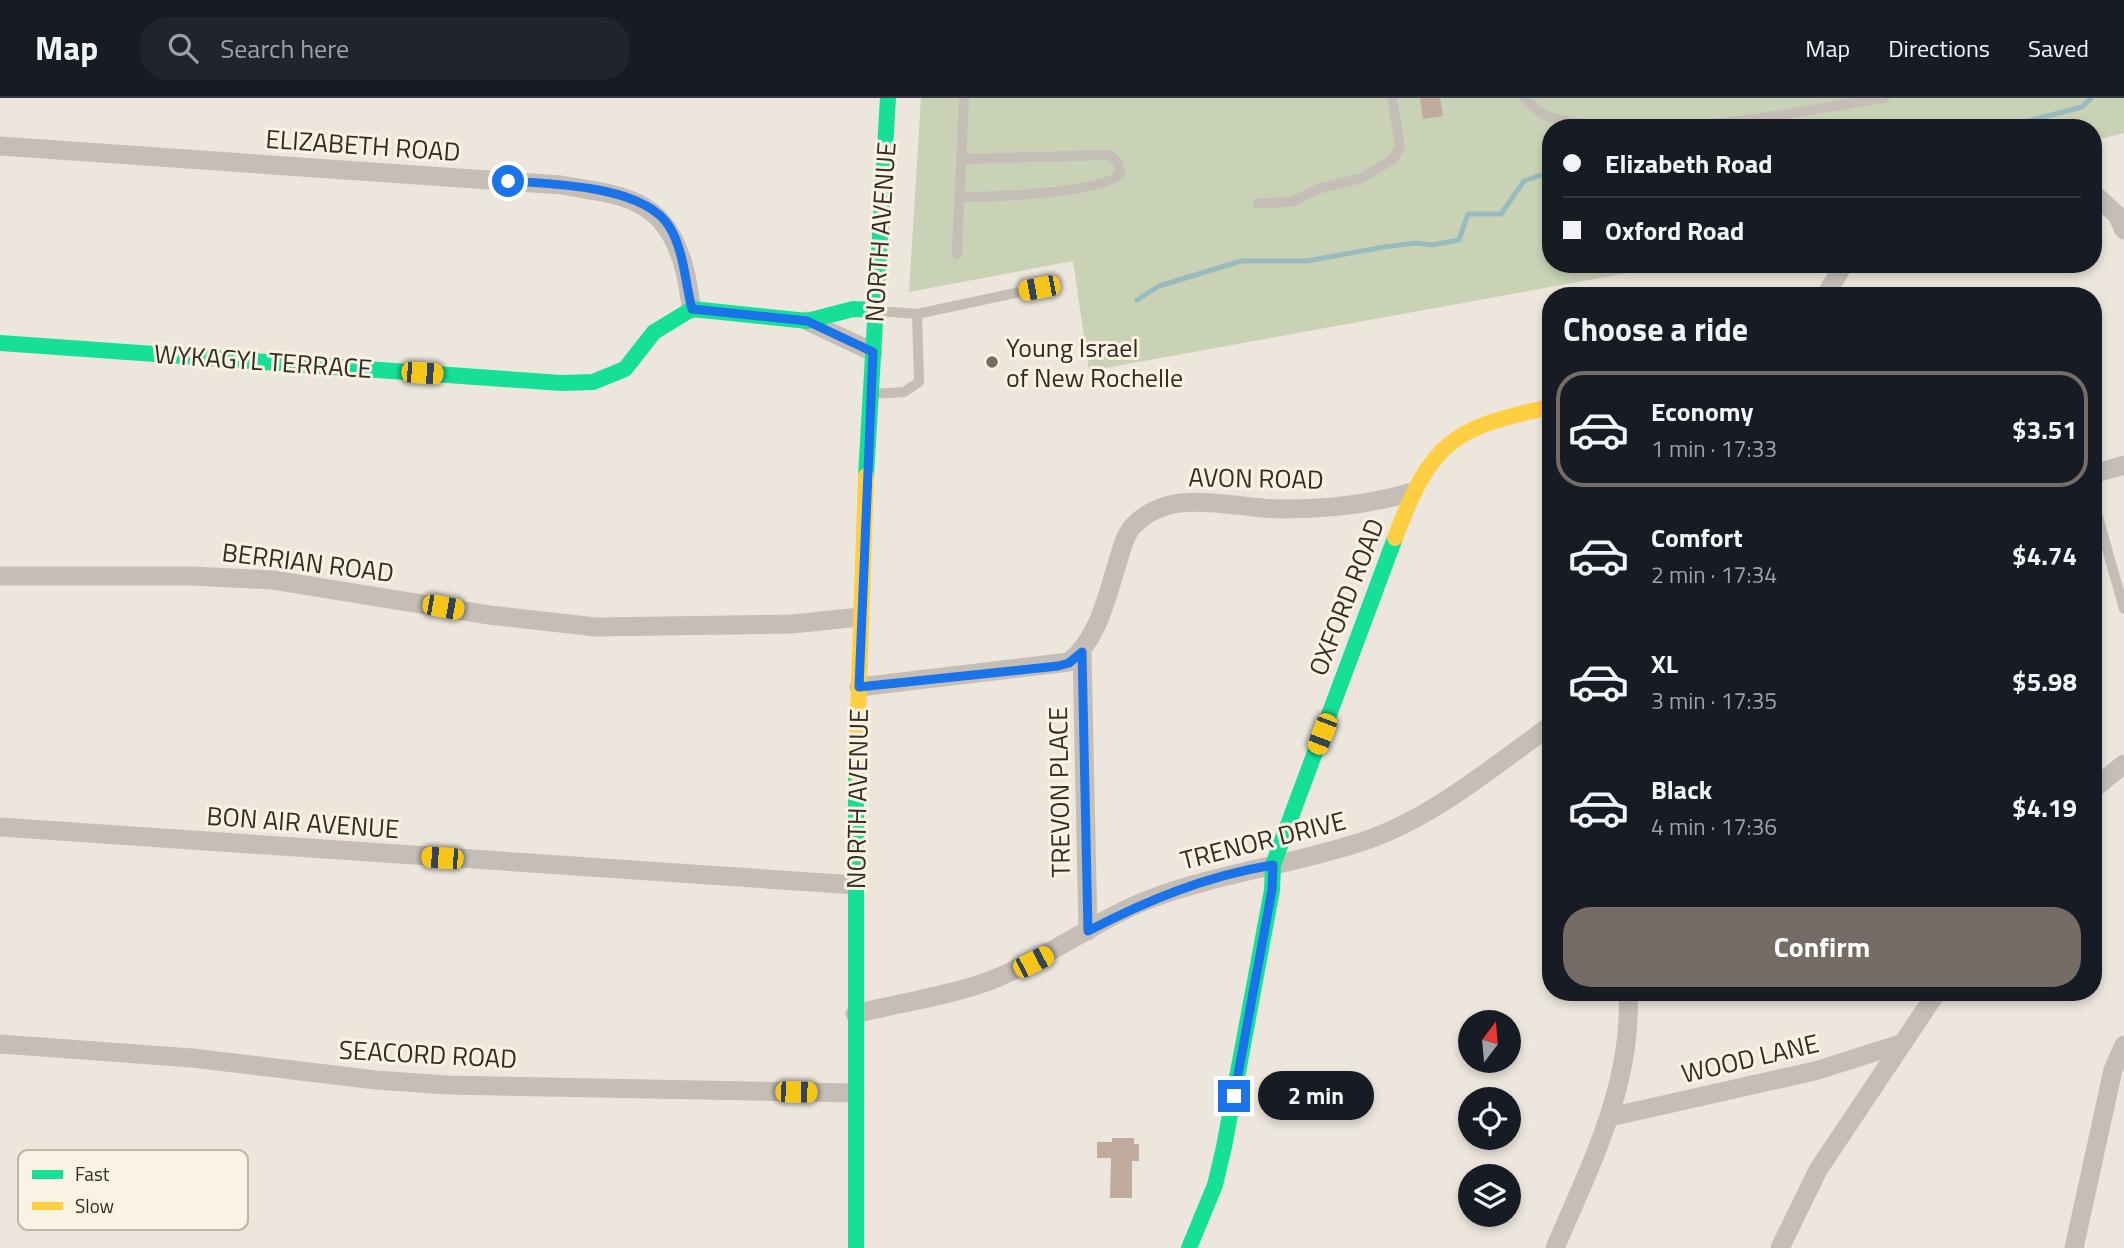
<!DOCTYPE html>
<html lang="en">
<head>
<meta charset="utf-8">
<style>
  body { margin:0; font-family:"Titillium Web",sans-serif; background:#20242c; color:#f1f3f6; height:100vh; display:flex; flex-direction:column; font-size:26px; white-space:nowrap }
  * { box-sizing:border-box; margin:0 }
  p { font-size:23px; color:#9ea1a6 }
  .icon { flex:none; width:38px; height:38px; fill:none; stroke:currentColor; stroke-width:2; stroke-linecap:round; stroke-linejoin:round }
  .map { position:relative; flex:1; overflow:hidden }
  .panel { position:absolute; left:1542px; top:189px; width:560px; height:714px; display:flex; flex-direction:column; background:#171b24; border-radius:28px; box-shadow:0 4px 10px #0003 }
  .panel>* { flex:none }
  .guide { position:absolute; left:1542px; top:21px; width:560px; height:154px; border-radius:28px; box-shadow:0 4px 10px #0003; display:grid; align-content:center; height:154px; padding:0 21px; background:#171b24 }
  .needle { width:46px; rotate:16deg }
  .buttons { position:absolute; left:1458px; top:912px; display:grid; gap:14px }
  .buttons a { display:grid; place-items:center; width:63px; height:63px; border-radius:50%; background:#171b24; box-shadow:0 4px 10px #0003; font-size:35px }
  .end { position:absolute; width:32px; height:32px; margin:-16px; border:9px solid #1a73e8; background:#fff; box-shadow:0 0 0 4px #fff }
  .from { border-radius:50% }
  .bubble { position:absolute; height:49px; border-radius:24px; background:#171b24; box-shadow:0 4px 10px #0003; font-size:23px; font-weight:700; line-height:49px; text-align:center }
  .car { position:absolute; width:21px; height:42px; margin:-21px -10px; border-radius:9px; box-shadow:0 0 5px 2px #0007; background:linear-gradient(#f5c518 24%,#345 0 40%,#f5c518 0 76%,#345 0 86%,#f5c518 0) }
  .guide b { display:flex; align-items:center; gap:24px; height:66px; font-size:26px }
  .guide b+b { border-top:2px solid #363941 }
  .guide i { width:18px; height:18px; background:#f1f3f6 }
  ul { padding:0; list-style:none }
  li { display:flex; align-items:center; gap:21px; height:116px; margin:0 14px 10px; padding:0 7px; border:4px solid transparent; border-radius:28px }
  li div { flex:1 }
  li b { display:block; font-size:26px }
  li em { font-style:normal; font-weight:700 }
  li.on { border-color:#756c65 }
  li>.icon { width:63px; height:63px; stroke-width:1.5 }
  h2 { padding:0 21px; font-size:32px; line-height:84px }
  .button { display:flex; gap:14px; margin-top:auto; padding:14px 21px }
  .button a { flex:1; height:80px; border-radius:28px; background:#756c65; color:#fff; font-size:28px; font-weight:700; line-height:80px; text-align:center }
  header { display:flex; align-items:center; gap:42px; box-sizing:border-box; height:98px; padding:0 35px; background:#171b24; border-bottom:2px solid #363941 }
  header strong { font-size:33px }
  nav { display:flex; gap:38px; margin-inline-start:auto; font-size:24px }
  .search { width:490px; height:63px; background:#20242c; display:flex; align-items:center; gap:18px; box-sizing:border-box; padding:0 24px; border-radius:28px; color:#9ea1a6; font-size:26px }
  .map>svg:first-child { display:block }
  .green { fill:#cad2b6 }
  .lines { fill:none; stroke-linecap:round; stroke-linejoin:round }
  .stream { stroke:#98bbbe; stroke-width:5 }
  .building { fill:#c1ab9d }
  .lane { stroke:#c5beb6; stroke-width:10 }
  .street { stroke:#c5beb6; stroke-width:19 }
  .fast { stroke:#16e098; stroke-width:16 }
  .slow { stroke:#ffcf43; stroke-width:16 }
  .route { stroke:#1a73e8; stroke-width:9 }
  .poi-dot { fill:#756c65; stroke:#faf2e3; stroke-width:2.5 }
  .labels { text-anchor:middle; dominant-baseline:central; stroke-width:6; stroke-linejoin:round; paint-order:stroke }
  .street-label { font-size:26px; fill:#352b25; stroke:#faf2e3 }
  .poi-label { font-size:26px; fill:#352b25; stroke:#faf2e3; text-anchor:start }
  .key { fill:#faf2e3; stroke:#bfb6aa; stroke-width:2 }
  .key-label { font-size:19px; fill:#352b25 }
</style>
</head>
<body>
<header>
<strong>Map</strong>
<div class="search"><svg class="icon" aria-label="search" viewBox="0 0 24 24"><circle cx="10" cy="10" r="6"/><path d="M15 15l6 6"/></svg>Search here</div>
<nav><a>Map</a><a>Directions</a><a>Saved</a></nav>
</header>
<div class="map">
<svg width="2124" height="1150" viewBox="0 0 2124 1150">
  <rect width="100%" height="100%" fill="#ece6dc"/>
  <path class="green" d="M921,0H2124V35L2093,43V30H1550V166H1677L1089,273L1073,163L909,194Z"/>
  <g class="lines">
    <g class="stream">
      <path d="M2000,30L2082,9L2091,0"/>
      <path d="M1137,202L1159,188L1241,163H1307L1384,149L1415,145L1432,147L1459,142L1468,116H1501L1524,83L1550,74"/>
    </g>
  </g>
  <g class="building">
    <path d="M1420,0H1440L1443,18L1423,21Z"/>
    <path d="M1112,1040H1134V1046H1139V1063H1132V1100H1110L1111,1060H1097V1044H1112Z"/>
  </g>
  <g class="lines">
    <g class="lane">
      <path d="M1524,0C1531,6 1540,16 1549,19C1648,47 1784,15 1884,0"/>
      <path d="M959,99C986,99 1105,95 1120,76L1118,65L1109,57L961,61"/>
      <path d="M1258,105L1291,104L1318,91L1362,80L1393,61L1400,49L1392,0"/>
      <path d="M957,156L964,0"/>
      <path d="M878,213L917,216L1039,190"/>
      <path d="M873,296L904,294L919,284L917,216"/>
      <path d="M2093,401L2124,511"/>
    </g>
    <g class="street">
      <path d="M0,48L561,87C627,98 666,100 685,173C688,185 689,198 692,211"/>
      <path d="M2093,95L2117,117L2124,132"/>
      <path d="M1825,198L1844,166"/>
      <path d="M807,223L873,254"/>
      <path d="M2093,376L2124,367"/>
      <path d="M0,478H192L273,482L489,517L596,529L792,526L860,519"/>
      <path d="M1082,554L1088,833"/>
      <path d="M859,589L1069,564C1100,539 1107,496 1119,460C1122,449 1126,434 1135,426C1175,387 1236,412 1284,411C1327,411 1371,406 1412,394"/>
      <path d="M2093,691L2124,666"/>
      <path d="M0,729L855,787"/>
      <path d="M855,916C898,905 960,896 999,879C1052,857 1098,821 1150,801C1219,775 1291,767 1361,744C1430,722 1491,670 1550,628"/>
      <path d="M0,946L192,960L376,982L447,987L855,995"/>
      <path d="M1610,1019L1815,973L1900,946"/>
      <path d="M1555,1150C1590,1068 1633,986 1628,894"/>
      <path d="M1780,1150L1818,1072L1937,894"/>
      <path d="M2074,1150L2113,972L2124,947"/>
    </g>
    <g class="fast">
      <path d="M0,245L561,285L593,284L625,271L654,234L692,211L807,223L853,211L874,212"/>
      <path d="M866,378L888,0"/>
      <path d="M856,675V1150"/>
      <path d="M1189,1150L1215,1087L1224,1049L1272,792L1273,767L1395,440"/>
    </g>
    <g class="slow">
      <path d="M1395,440C1431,344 1452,330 1550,309"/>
      <path d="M856,675L866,378"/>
    </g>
  </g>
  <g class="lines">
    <path class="route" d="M508,83C551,86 643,87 669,128C684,152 685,184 692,211L807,223L873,254L859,589L1058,568L1069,565L1082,554L1088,833C1148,802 1206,778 1273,767L1272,792L1234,998"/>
  </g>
  <circle class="poi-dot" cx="992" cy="264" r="7"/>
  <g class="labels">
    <g class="street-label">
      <text transform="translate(363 47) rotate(4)">ELIZABETH ROAD</text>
      <text transform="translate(880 134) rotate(-86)">NORTH AVENUE</text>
      <text transform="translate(263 263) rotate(4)">WYKAGYL TERRACE</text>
      <text transform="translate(1256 380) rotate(1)">AVON ROAD</text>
      <text transform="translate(308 464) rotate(7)">BERRIAN ROAD</text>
      <text transform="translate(1346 499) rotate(-69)">OXFORD ROAD</text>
      <text transform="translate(1059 694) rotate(-91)">TREVON PLACE</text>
      <text transform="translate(857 701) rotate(-89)">NORTH AVENUE</text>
      <text transform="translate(303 724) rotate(4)">BON AIR AVENUE</text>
      <text transform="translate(1263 742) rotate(-14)">TRENOR DRIVE</text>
      <text transform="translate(428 956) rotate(3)">SEACORD ROAD</text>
      <text transform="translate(1750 960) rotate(-13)">WOOD LANE</text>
    </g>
    <g class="poi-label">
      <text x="1006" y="249">Young Israel<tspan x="1006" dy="30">of New Rochelle</tspan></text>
    </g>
  </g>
  <rect x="18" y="1052" width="230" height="80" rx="10" class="key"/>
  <rect x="32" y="1072" width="31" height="9" fill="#16e098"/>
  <rect x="32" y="1104" width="31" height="8" fill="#ffcf43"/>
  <g class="key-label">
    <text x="75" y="1083">Fast</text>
    <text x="75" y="1115">Slow</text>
  </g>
</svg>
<div class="buttons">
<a><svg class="needle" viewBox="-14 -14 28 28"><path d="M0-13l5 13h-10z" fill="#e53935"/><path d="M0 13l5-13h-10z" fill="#9ea1a6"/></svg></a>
<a><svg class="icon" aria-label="locate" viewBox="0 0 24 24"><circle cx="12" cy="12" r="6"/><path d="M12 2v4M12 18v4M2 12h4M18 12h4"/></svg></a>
<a><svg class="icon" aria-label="layers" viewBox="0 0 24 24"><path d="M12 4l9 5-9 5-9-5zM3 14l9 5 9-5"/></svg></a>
</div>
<i class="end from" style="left:508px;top:83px"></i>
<i class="end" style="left:1234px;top:998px"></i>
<div class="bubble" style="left:1258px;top:973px;width:116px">2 min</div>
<i class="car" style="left:1039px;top:190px;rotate:259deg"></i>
<i class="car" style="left:422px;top:275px;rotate:94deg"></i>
<i class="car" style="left:443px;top:509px;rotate:100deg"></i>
<i class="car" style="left:1322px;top:636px;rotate:201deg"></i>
<i class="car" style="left:442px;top:760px;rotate:274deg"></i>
<i class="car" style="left:1033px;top:864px;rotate:63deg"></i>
<i class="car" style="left:796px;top:994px;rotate:91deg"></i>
<div class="guide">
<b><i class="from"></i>Elizabeth Road</b>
<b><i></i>Oxford Road</b>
</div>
<section class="panel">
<h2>Choose a ride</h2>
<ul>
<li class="on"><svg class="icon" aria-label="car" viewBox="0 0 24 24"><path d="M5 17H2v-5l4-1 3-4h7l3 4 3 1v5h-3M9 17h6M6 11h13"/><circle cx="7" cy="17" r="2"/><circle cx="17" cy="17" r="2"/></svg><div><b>Economy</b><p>1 min · 17:33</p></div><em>$3.51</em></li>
<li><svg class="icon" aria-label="car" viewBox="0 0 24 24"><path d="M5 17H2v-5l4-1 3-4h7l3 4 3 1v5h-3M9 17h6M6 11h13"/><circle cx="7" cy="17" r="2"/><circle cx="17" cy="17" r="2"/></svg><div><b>Comfort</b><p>2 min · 17:34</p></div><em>$4.74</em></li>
<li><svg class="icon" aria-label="car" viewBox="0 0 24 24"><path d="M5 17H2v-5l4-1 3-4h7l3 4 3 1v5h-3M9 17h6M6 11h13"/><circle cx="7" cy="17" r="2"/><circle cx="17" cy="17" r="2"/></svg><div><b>XL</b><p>3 min · 17:35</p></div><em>$5.98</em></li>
<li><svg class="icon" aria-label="car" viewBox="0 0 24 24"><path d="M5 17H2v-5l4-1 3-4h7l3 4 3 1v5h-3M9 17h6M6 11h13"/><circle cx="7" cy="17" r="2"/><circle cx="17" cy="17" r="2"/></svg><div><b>Black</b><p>4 min · 17:36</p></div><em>$4.19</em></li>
</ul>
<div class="button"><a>Confirm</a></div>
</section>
</div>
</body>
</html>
